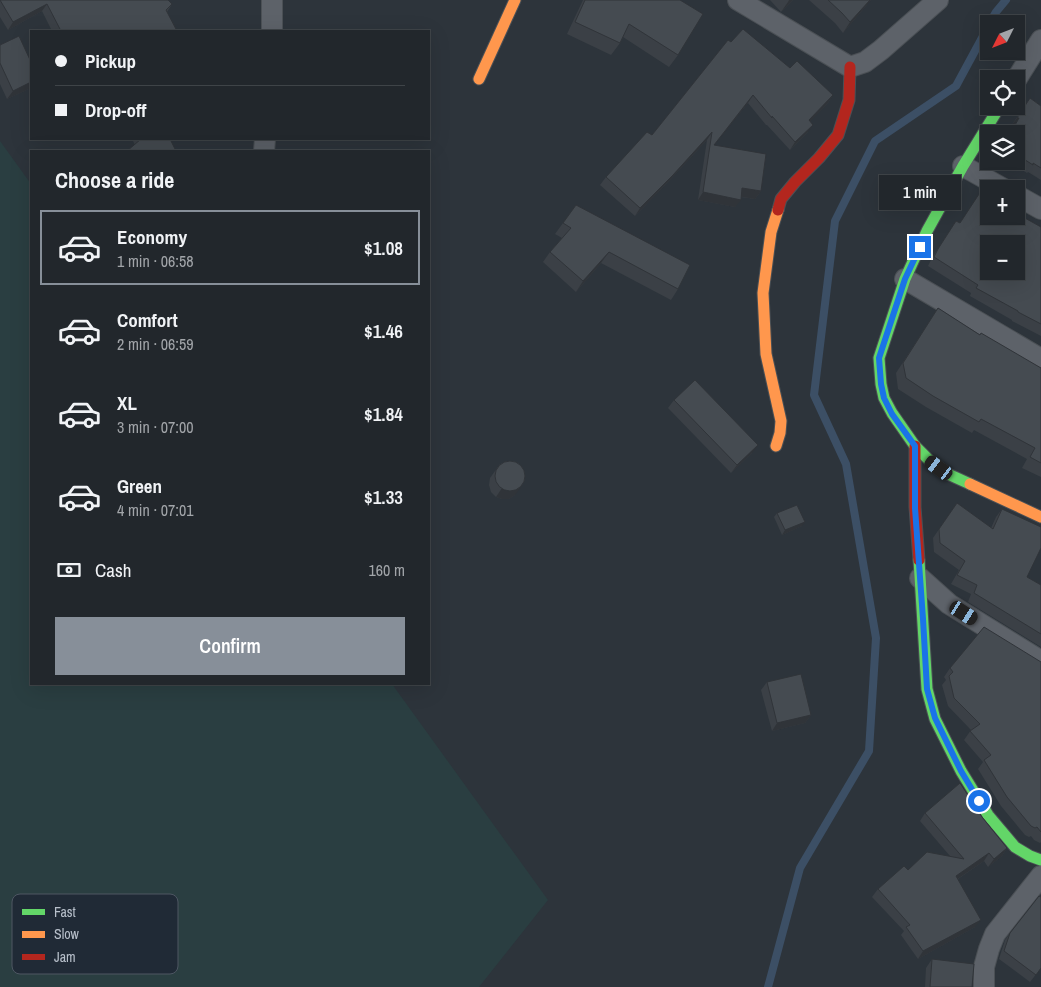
<!DOCTYPE html>
<html lang="en">
<head>
<meta charset="utf-8">
<style>
  body { margin:0; font-family:"Archivo Narrow",sans-serif; background:#2a2f34; color:#f1f3f6; height:100vh; display:flex; flex-direction:column; font-size:19px; white-space:nowrap }
  * { box-sizing:border-box; margin:0 }
  p { font-size:16px; color:#a2a5a9 }
  .icon { flex:none; width:28px; height:28px; fill:none; stroke:currentColor; stroke-width:2; stroke-linecap:round; stroke-linejoin:round }
  .map { position:relative; flex:1; overflow:hidden }
  .side { position:absolute; left:30px; top:150px; width:400px; height:535px; display:flex; flex-direction:column; background:#22272c; border-radius:0px; box-shadow:0 5px 20px #0002,0 0 0 1px #3f4448 }
  .side>* { flex:none }
  .top-card { position:absolute; left:30px; top:30px; width:400px; height:110px; border-radius:0px; box-shadow:0 5px 20px #0002,0 0 0 1px #3f4448; display:grid; align-content:center; height:110px; padding:0 25px; background:#22272c }
  .needle { width:32px; rotate:228deg }
  .fabs { position:absolute; left:980px; top:15px; display:grid; gap:10px }
  .fabs a { display:grid; place-items:center; width:45px; height:45px; border-radius:0px; background:#22272c; box-shadow:0 5px 20px #0002,0 0 0 1px #3f4448; font-size:25px }
  .end { position:absolute; width:22px; height:22px; margin:-11px; border:6px solid #1a73e8; background:#fff; box-shadow:0 0 0 2px #fff }
  .from { border-radius:50% }
  .bubble { position:absolute; height:35px; border-radius:0px; background:#22272c; box-shadow:0 5px 20px #0002,0 0 0 1px #3f4448; font-size:16px; font-weight:600; line-height:35px; text-align:center }
  .car { position:absolute; width:15px; height:30px; margin:-15px -8px; border-radius:6px; box-shadow:0 0 4px 1px #0007; background:linear-gradient(#222 24%,#8ab4d8 0 40%,#222 0 76%,#8ab4d8 0 86%,#222 0) }
  .top-card b { display:flex; align-items:center; gap:18px; height:48px; font-size:19px }
  .top-card b+b { border-top:1px solid #3f4448 }
  .top-card i { width:12px; height:12px; background:#f1f3f6 }
  ul { padding:0; list-style:none }
  li { display:flex; align-items:center; gap:15px; height:75px; margin:0 10px 8px; padding:0 15px; border:2px solid transparent; border-radius:0px }
  li div { flex:1 }
  li b { display:block; font-size:19px }
  li em { font-style:normal; font-weight:600 }
  li.on { border-color:#878f99 }
  li>.icon { width:45px; height:45px; stroke-width:1.5 }
  h2 { padding:0 25px; font-size:22px; line-height:60px }
  .pay { display:flex; align-items:center; gap:12px; height:55px; padding:0 25px; font-size:19px }
  .pay p { margin-inline-start:auto }
  .action { display:flex; gap:10px; margin-top:auto; padding:10px 25px }
  .action a { flex:1; height:58px; border-radius:0px; background:#878f99; color:#fff; font-size:20px; font-weight:600; line-height:58px; text-align:center }
  .map>svg:first-child { display:block }
  .green { fill:#2a3e41 }
  .lines { fill:none; stroke-linecap:round; stroke-linejoin:round }
  .stream { stroke:#3c4f65; stroke-width:8 }
  .street-casing { stroke:#4b5055; stroke-width:22 }
  .fast-casing { stroke:#4b5055; stroke-width:13 }
  .slow-casing { stroke:#4b5055; stroke-width:13 }
  .jam-casing { stroke:#4b5055; stroke-width:13 }
  .street { stroke:#5d6269; stroke-width:20 }
  .fast { stroke:#63d668; stroke-width:11 }
  .slow { stroke:#ff974d; stroke-width:11 }
  .jam { stroke:#b3261e; stroke-width:11 }
  .wall { fill:#3b4046 }
  .shaded-wall { fill:#303439 }
  .building { fill:#454b51; stroke:#303439; fill-rule:evenodd }
  .route { stroke:#1a73e8; stroke-width:6 }
  .key { fill:#202a36; stroke:#4e5763; stroke-width:1 }
  .key-label { font-size:14px; fill:#b8c0cb }
</style>
</head>
<body>
<div class="map">
<svg width="1041" height="987" viewBox="0 0 1041 987">
  <rect width="100%" height="100%" fill="#2d343b"/>
  <path class="green" d="M0,141L31,184V684H392L548,900L479,987H0Z"/>
  <g class="lines">
    <g class="stream">
      <path d="M989,24L996,12L1006,0"/>
      <path d="M768,987L800,868L869,751L876,638L846,464L814,395L835,221L875,141L956,86L989,25"/>
    </g>
    <g class="street-casing">
      <g id="street">
        <path d="M272,0V31"/>
        <path d="M738,0L850,67L865,62L881,50L938,0"/>
        <path d="M1016,80L1041,40"/>
        <path d="M264,151L265,139"/>
        <path d="M963,166L1004,189"/>
        <path d="M1016,195L1041,209"/>
        <path d="M905,279L1041,359"/>
        <path d="M920,578L949,604L1041,661"/>
        <path d="M984,987V967L989,949L995,934L1041,876"/>
      </g>
    </g>
    <g class="fast-casing">
      <g id="fast">
        <path d="M970,484L948,474L930,461L915,446L892,413L884,398L881,384L879,358L905,279L927,231L963,166L1000,106"/>
        <path d="M919,560L927,689L935,719L961,771L988,815L1015,847L1030,856L1041,860"/>
      </g>
    </g>
    <g class="slow-casing">
      <g id="slow">
        <path d="M479,79L515,0"/>
        <path d="M776,446L780,433L781,421L766,354L763,293L771,232L778,210"/>
        <path d="M970,484L1041,517"/>
      </g>
    </g>
    <g class="jam-casing">
      <g id="jam">
        <path d="M778,210L781,199L795,182L819,158L838,135L849,100L850,67"/>
        <path d="M915,446V507L919,560"/>
      </g>
    </g>
    <use href="#street" class="street"/>
    <use href="#fast" class="fast"/>
    <use href="#slow" class="slow"/>
    <use href="#jam" class="jam"/>
  </g>
  <g class="wall">
    <path d="M0,0L172,4L167,12L177,31H52L42,11L8,30L0,17Z"/>
    <path d="M583,0H680L678,55L669,67L623,37L620,43L611,55L567,34Z"/>
    <path d="M770,0H793L781,12Z"/>
    <path d="M809,0H871L843,33L835,23Z"/>
    <path d="M731,42L790,68L833,95L828,103L810,121L808,132L790,150L767,125H766L748,103L714,145L761,191L755,199L741,197L735,207L698,200L707,140L667,183L635,216L600,185L606,177L652,135Z"/>
    <path d="M0,45L31,88L7,99L0,84Z"/>
    <path d="M1030,98L1041,106V180L1028,172L1027,173L1008,161H1016V134H1009L1013,127L1011,126Z"/>
    <path d="M132,139H170L135,145Z"/>
    <path d="M989,216L1041,227V336L1012,321V320L970,296L971,293L928,266L932,258L956,221L960,223Z"/>
    <path d="M563,223L678,289L671,300L601,263L576,292L543,262L550,252L562,238L555,234Z"/>
    <path d="M938,308L980,335L1041,368V477L1022,468L1027,459L974,430L972,433L926,407L898,389L896,373Z"/>
    <path d="M674,400L752,453L731,473L668,408Z"/>
    <path d="M500,464L515,495L509,499H502L496,497L491,492L489,485L490,478Z"/>
    <path d="M957,503L991,528L996,517L1002,509L1027,577L1041,585V647L968,602L971,594L951,584L959,570L934,552L933,538Z"/>
    <path d="M777,513L802,526L782,535L774,517Z"/>
    <path d="M1041,662V842L1040,843L1034,840L1031,836L1029,837L1025,835L1001,806L978,769L983,762L964,740L971,730L948,706L942,685L946,680L944,677L950,668Z"/>
    <path d="M767,682L811,715L805,723L772,731L761,690Z"/>
    <path d="M925,813L982,817L1007,848L1002,856L988,867L984,861L958,879L975,927L918,959L901,935L904,931L872,897L878,889L908,870L950,856L920,821Z"/>
    <path d="M1010,933L1041,968L1030,982L999,959L1005,940Z"/>
    <path d="M932,959L972,987H925L926,968Z"/>
  </g>
  <g class="shaded-wall">
    <path d="M789,0H793L781,12L788,2Z"/>
    <path d="M870,0H871L843,33L850,22Z"/>
    <path d="M47,4L42,11L8,30L13,22Z"/>
    <path d="M31,82V88L7,99L13,91Z"/>
    <path d="M753,95L748,103L708,153L714,145Z"/>
    <path d="M833,95L828,103L804,128L809,120Z"/>
    <path d="M1017,118H1019L1013,127L1011,126Z"/>
    <path d="M813,125L808,132L790,150L795,142Z"/>
    <path d="M712,132L707,140L667,183L635,216L640,208Z"/>
    <path d="M742,188L761,191L755,199L737,196Z"/>
    <path d="M703,192L741,200L735,207L698,200Z"/>
    <path d="M609,252L601,263L576,292L583,281Z"/>
    <path d="M758,445L752,453L731,473L737,465Z"/>
    <path d="M521,487L515,495L509,499H502L496,497L502,488Z"/>
    <path d="M805,522L802,526L782,535L785,530Z"/>
    <path d="M811,715L805,723L772,731L777,723Z"/>
    <path d="M1007,848L1002,856L988,867L994,859Z"/>
    <path d="M989,853L984,861L950,884L956,876Z"/>
    <path d="M981,920L975,927L918,959L923,951Z"/>
  </g>
  <g class="building">
    <path d="M0,0H168L172,4L166,10L177,31H61L47,4L13,22Z"/>
    <path d="M585,0H680L703,14L678,55L629,24L620,43L575,22Z"/>
    <path d="M828,0H870L850,22L842,13Z"/>
    <path d="M743,29L790,68L797,61L833,95L809,120L813,125L795,142L772,116V118L753,95L714,145L766,154L761,191L742,188L741,200L703,192L712,132L673,175L640,208L606,177L647,132L652,135L728,40L731,42Z"/>
    <path d="M19,36L31,62V82L13,91L0,63V45Z"/>
    <path d="M1030,98L1041,106V168L1033,163V165L1016,154V134H1010L1019,118H1017Z"/>
    <path d="M141,139H170L176,151H127Z"/>
    <path d="M981,191L989,197V216H1016V213L1041,227V324L1018,312V311L976,288L978,285L934,257L938,249L956,221L960,223ZM989,244H1016V271H989Z"/>
    <path d="M576,205L690,265L678,289L609,252L583,281L550,252L571,228L563,223Z"/>
    <path d="M938,308L980,335L981,333L1041,368V463L1030,457L1035,448L981,419L979,422L933,396L906,378L903,363Z"/>
    <path d="M695,380L758,445L737,465L674,400Z"/>
    <circle cx="510" cy="476" r="15"/>
    <path d="M957,503L993,529L1002,509L1041,527V548L1027,577L1041,585V634L974,593L977,585L957,575L965,561L940,543L939,529Z"/>
    <path d="M797,505L805,522L785,530L777,513Z"/>
    <path d="M984,627L1041,662V832L1037,827L1035,828L1031,826L1007,797L984,760L991,755L970,731L980,724L954,698L949,676L953,672L950,668Z"/>
    <path d="M801,674L811,715L777,723L767,682Z"/>
    <path d="M960,783L982,817L1007,848L994,859L989,853L956,876L981,920L923,951L906,927L910,925L878,889L904,866L908,870L927,852L964,859L925,813Z"/>
    <path d="M1039,896L1041,897V968L1036,975L1004,951L1010,933Z"/>
    <path d="M932,959L974,964L972,987H930Z"/>
  </g>
  <g class="lines">
    <path class="route" d="M920,247L905,279L879,358L881,384L884,398L892,414L915,446V508L923,619L927,689L935,718L961,771L979,801"/>
  </g>
  <rect x="12" y="894" width="166" height="80" rx="8" class="key"/>
  <rect x="22" y="909" width="23" height="6" fill="#63d668"/>
  <rect x="22" y="931" width="23" height="7" fill="#ff974d"/>
  <rect x="22" y="954" width="23" height="6" fill="#b3261e"/>
  <g class="key-label">
    <text x="54" y="917">Fast</text>
    <text x="54" y="939">Slow</text>
    <text x="54" y="962">Jam</text>
  </g>
</svg>
<div class="fabs">
<a><svg class="needle" viewBox="-14 -14 28 28"><path d="M0-13l5 13h-10z" fill="#e53935"/><path d="M0 13l5-13h-10z" fill="#a2a5a9"/></svg></a>
<a><svg class="icon" aria-label="locate" viewBox="0 0 24 24"><circle cx="12" cy="12" r="6"/><path d="M12 2v4M12 18v4M2 12h4M18 12h4"/></svg></a>
<a><svg class="icon" aria-label="layers" viewBox="0 0 24 24"><path d="M12 4l9 5-9 5-9-5zM3 14l9 5 9-5"/></svg></a>
<a>+</a>
<a>−</a>
</div>
<i class="end from" style="left:979px;top:801px"></i>
<i class="end" style="left:920px;top:247px"></i>
<div class="bubble" style="left:879px;top:175px;width:82px">1 min</div>
<i class="car" style="left:939px;top:468px;rotate:306deg"></i>
<i class="car" style="left:964px;top:613px;rotate:123deg"></i>
<div class="top-card">
<b><i class="from"></i>Pickup</b>
<b><i></i>Drop-off</b>
</div>
<section class="side">
<h2>Choose a ride</h2>
<ul>
<li class="on"><svg class="icon" aria-label="car" viewBox="0 0 24 24"><path d="M5 17H2v-5l4-1 3-4h7l3 4 3 1v5h-3M9 17h6M6 11h13"/><circle cx="7" cy="17" r="2"/><circle cx="17" cy="17" r="2"/></svg><div><b>Economy</b><p>1 min · 06:58</p></div><em>$1.08</em></li>
<li><svg class="icon" aria-label="car" viewBox="0 0 24 24"><path d="M5 17H2v-5l4-1 3-4h7l3 4 3 1v5h-3M9 17h6M6 11h13"/><circle cx="7" cy="17" r="2"/><circle cx="17" cy="17" r="2"/></svg><div><b>Comfort</b><p>2 min · 06:59</p></div><em>$1.46</em></li>
<li><svg class="icon" aria-label="car" viewBox="0 0 24 24"><path d="M5 17H2v-5l4-1 3-4h7l3 4 3 1v5h-3M9 17h6M6 11h13"/><circle cx="7" cy="17" r="2"/><circle cx="17" cy="17" r="2"/></svg><div><b>XL</b><p>3 min · 07:00</p></div><em>$1.84</em></li>
<li><svg class="icon" aria-label="car" viewBox="0 0 24 24"><path d="M5 17H2v-5l4-1 3-4h7l3 4 3 1v5h-3M9 17h6M6 11h13"/><circle cx="7" cy="17" r="2"/><circle cx="17" cy="17" r="2"/></svg><div><b>Green</b><p>4 min · 07:01</p></div><em>$1.33</em></li>
</ul>
<div class="pay"><svg class="icon" aria-label="cash" viewBox="0 0 24 24"><path d="M3 7h18v10H3z"/><circle cx="12" cy="12" r="2"/></svg>Cash<p>160 m</p></div>
<div class="action"><a>Confirm</a></div>
</section>
</div>
</body>
</html>
